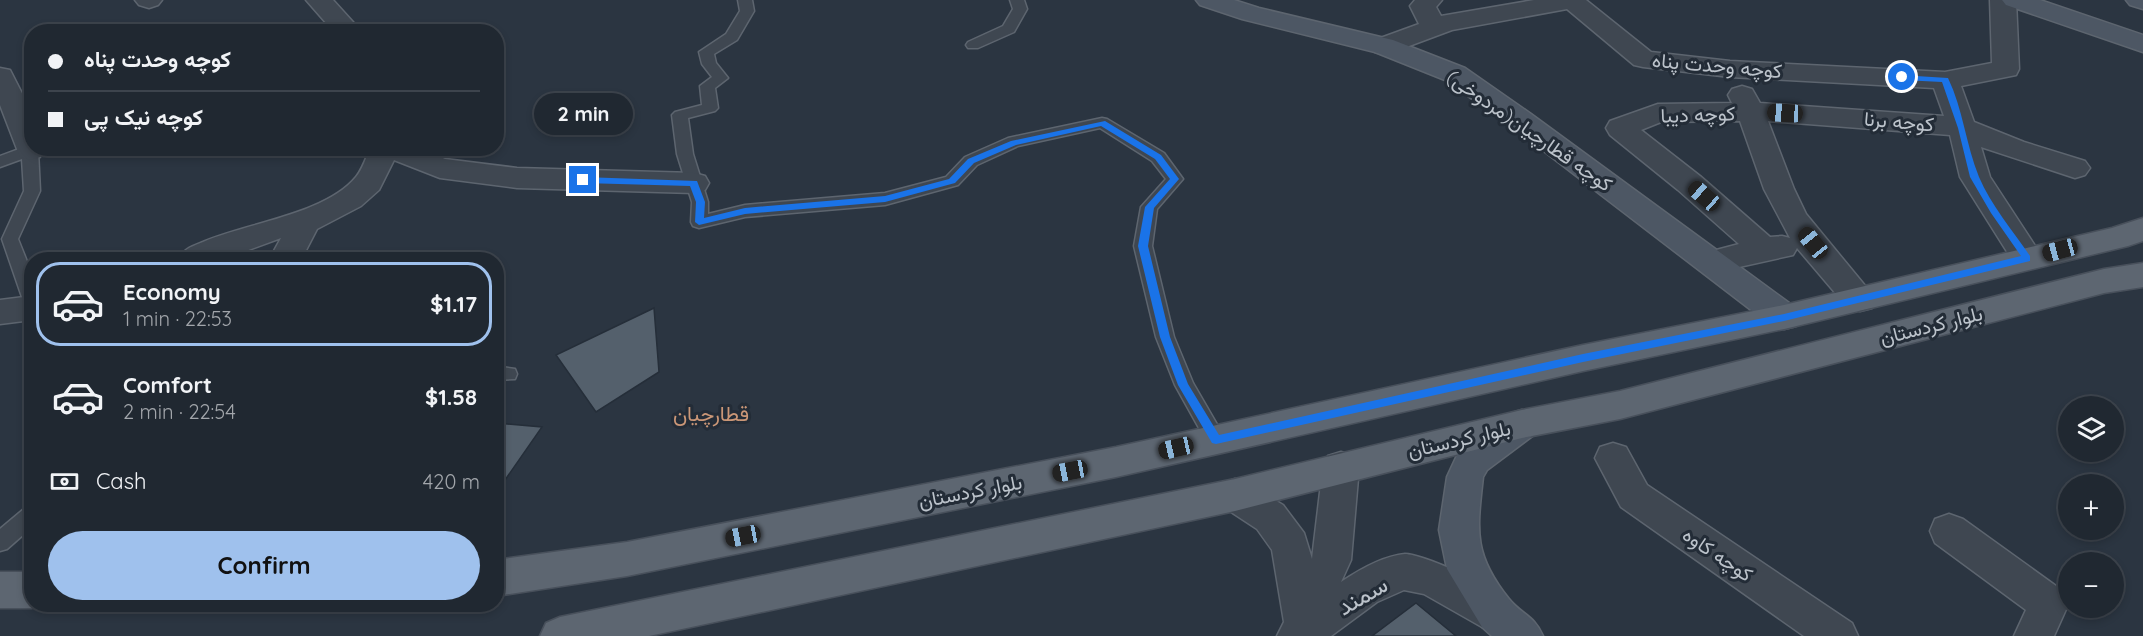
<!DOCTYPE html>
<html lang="en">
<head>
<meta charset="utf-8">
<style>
  body { margin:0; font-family:Quicksand,Vazirmatn,sans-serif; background:#283039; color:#f1f3f6; height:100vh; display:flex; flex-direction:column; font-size:22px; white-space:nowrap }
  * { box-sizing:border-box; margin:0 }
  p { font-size:20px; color:#a2a6ab }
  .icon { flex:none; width:33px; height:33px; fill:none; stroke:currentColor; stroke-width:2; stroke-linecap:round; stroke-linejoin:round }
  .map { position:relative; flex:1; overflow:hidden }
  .sheet { position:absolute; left:24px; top:252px; width:480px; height:360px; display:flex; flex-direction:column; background:#202831; border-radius:24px; box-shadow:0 3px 9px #0003,0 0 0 2px #3d444d }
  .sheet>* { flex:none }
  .top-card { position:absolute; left:24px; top:24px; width:480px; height:132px; border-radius:24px; box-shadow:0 3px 9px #0003,0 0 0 2px #3d444d; display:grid; align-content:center; height:132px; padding:0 24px; background:#202831 }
  .buttons { position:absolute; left:2058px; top:396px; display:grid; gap:12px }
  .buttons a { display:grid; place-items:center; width:66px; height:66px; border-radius:50%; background:#202831; box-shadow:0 3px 9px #0003,0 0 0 2px #3d444d; font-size:30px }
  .end { position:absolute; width:27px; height:27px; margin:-14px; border:8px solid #1a73e8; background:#fff; box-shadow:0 0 0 3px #fff }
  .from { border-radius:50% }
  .bubble { position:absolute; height:42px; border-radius:21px; background:#202831; box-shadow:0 3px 9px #0003,0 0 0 2px #3d444d; font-size:20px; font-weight:700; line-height:42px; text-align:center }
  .car { position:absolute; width:18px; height:36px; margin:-18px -9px; border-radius:8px; box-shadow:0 0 4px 2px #0007; background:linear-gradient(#222 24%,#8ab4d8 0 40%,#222 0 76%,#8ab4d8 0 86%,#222 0) }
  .top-card b { display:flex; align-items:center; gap:21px; height:57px; font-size:22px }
  .top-card b+b { border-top:2px solid #3d444d }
  .top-card i { width:15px; height:15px; background:#f1f3f6 }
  ul { padding:10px 0 0; list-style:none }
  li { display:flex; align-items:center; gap:18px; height:84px; margin:0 12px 9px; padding:0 12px; border:3px solid transparent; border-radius:24px }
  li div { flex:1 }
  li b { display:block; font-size:22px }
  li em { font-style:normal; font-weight:700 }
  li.selected { border-color:#9fc1ed }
  li>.icon { width:54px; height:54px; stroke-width:1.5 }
  .pay { display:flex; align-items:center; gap:15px; height:66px; padding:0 24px; font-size:22px }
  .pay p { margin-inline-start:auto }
  .action { display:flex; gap:12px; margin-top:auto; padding:12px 24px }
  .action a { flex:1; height:69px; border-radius:36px; background:#9fc1ed; color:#111; font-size:24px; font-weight:700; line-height:69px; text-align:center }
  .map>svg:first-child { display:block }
  .building { fill:#54606c; stroke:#252e39; stroke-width:1.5 }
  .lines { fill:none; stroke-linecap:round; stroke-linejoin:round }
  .lane-casing { stroke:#5d656f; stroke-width:3 }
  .street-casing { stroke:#5d656f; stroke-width:3 }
  .secondary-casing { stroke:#5d656f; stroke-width:3 }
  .primary-casing { stroke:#48505b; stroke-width:3 }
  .lane { fill:#3f4751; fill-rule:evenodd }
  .street { fill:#3f4751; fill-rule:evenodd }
  .secondary { fill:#4d5764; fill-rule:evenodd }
  .primary { fill:#5d6671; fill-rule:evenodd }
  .route { fill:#1a73e8 }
  .labels { text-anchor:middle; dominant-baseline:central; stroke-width:6; stroke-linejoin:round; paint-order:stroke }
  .street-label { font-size:20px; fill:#bcc3cb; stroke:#232c37 }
  .neighbourhood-label { font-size:21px; fill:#cb9777; stroke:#232c37 }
  .near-street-label { font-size:24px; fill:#bcc3cb; stroke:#232c37 }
</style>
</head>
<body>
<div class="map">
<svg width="2143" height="636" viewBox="0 0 2143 636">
  <rect width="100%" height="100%" fill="#2b3541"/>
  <g class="building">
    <path d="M654,308L659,372L596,412L556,355Z"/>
    <path d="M496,423L542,427L496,493Z"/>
    <path d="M1416,603L1456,636H1372Z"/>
  </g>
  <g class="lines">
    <g class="lane-casing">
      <g id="lane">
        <path d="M738,0H752L754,11L737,40L714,54L716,63L728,78L715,88L718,108L715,111L688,118L693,154L708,202V214L745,205L885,193L946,177L965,157L1008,138L1102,118L1107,119L1164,153L1183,179L1157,209L1152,246L1174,337L1193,383L1226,440L1223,446L1216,448L1209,446L1175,385L1156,337L1134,246L1141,207L1166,179L1152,161L1100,128L1018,146L977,165L958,185L885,205L745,217L699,228L693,226L691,222L692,202L677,154L672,115L675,112L702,105L700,86L712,77L702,64L699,52L726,34L740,11Z"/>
        <path d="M1010,0H1024L1027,9L1014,32L978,48H968L966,45L968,42L1003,26L1013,9Z"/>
        <path d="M30,145L32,148L38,150L40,191L18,239L32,274V306L26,305L23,300L2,239L24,191L22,159L0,167V156Z"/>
        <path d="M496,366L515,369L517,374L515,379L496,380Z"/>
        <path d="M32,505V527L7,549L0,551V529L25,508Z"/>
      </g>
    </g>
    <g class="street-casing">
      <g id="street">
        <path d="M135,0H162L158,5L149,8L139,5Z"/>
        <path d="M306,0H333L362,32H334Z"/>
        <path d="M1415,0H1442L1436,7L1441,16L1534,0H1586L1651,52L1730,61L1945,72L1992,63L1990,0H2016L2019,69L2016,75L1961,86L1974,122L2024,142L2085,161L2090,168L2085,175L2075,178L1981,147L1990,177L2043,258L2038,266L2027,269L2016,266L1960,177L1950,135L1768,121L1794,189L1806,214L1876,299L1872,308L1860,311L1848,308L1797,248L1793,255L1712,273L1701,270L1696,262L1701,254L1739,244L1678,190L1610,135L1606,128L1610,121L1658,104L1732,103L1728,95L1732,89L1742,86L1752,89L1760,103L1944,116L1934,88L1730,77L1643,67L1634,65L1567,9L1452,30L1393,52L1384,54L1375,52L1371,46L1375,40L1419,24L1410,6ZM1740,121L1764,189L1790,238L1782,236L1770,237L1700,176L1641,130L1661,122Z"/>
        <path d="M0,68L10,70L32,113V148H44L40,157L30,160L20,157L0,105Z"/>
        <path d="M370,148H420L445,159L517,168L694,173L705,176L709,183L705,190L694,193L517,188L440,178L394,160L379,190L361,206L317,229L301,260H269L281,238L221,260H177C183,249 193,246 203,242C247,223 326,214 356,177C362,170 366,158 370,148Z"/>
        <path d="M32,296V320L0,324V300Z"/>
        <path d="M1613,443L1626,447L1647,485L1852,623L1858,636H1804L1621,507L1595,458L1600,447Z"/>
        <path d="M1341,452L1354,456L1359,467L1351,560L1341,582C1359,570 1383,556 1405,554C1422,554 1499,588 1510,601C1513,604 1514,610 1516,614L1510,627L1496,632L1482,627L1424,594L1404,590L1377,602L1331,636H1277L1284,622L1272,550L1257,529L1222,506L1216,495L1222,484L1235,479L1248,484L1283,505L1304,533L1312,559L1323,467L1328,456Z"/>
        <path d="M1949,514L1963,519L2063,591L2068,605L2054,636H2014L2026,610L1935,543L1930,531L1935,519Z"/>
      </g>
    </g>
    <g class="secondary-casing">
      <g id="secondary">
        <path d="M1196,0H1234L1259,8L1393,40L1465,68L1531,114L1796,308L1800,317L1796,326L1784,329L1772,326L1511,126L1445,80L1375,52L1242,19L1200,5Z"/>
        <path d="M2002,0H2040L2143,35V52L2006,5Z"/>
        <path d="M2126,0H2143V9L2130,5Z"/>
        <path d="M1522,410L1535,414L1540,424L1535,434L1487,470L1483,477C1477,531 1473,554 1509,599C1522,615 1534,615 1543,636H1492L1482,627L1447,569L1439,530L1447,477L1460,449L1509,414Z"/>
      </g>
    </g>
    <g class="primary-casing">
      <g id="primary">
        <path d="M2143,218V241L2128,246L1784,329L1583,371L1116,477L627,576L496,596V560L627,542L1116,447L1583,345L1784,305L2112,228Z"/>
        <path d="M2143,263V287L2104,293L1620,419L1522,438L1235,511L649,636H540L546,623L560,617L1235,479L1522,410L1620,391L2104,269Z"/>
        <path d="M0,572H32V604H41L32,608H0Z"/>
      </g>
    </g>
    <use href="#lane" class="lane"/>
    <use href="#street" class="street"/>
    <use href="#secondary" class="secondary"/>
    <use href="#primary" class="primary"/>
  </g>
  <path class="route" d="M1900,75L1948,78C1963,109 1966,145 1979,177C1991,205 2013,231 2030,256V261L1784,321L1583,362L1216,444L1212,443L1178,385L1160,337L1138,246L1145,207L1170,179L1155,159L1101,126L1016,145L974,163L955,183L885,202L745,214L699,225L695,222L696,202L690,186L583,183L579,180L583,177L697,181L705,202L704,218L745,208L885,196L949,179L968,159L1011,141L1105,121L1161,155L1179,179L1154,208L1148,246L1170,337L1188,384L1219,435L1583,354L1784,314L2021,256L1991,213L1970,177L1958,128L1942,82L1902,80L1900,79Z"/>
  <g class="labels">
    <g class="street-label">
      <text transform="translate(1717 65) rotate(5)">کوچه وحدت پناه</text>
      <text transform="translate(1698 114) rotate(-2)">کوچه دیبا</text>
      <text transform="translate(1899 121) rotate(5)">کوچه برنا</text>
      <text transform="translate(1530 130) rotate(35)">کوچه قطارچیان(مردوخی)</text>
      <text transform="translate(1931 325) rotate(-14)">بلوار کردستان</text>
      <text transform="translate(1459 439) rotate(-13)">بلوار کردستان</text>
      <text transform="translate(970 491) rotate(-11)">بلوار کردستان</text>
      <text transform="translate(1718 554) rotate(34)">کوچه کاوه</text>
    </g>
    <g class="neighbourhood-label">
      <text x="711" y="413">قطارچیان</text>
    </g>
    <g class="near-street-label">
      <text transform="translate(1362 595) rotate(-30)">سمند</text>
    </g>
  </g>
</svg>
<div class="buttons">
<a><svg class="icon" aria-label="layers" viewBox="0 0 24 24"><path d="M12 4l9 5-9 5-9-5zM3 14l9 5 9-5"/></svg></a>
<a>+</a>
<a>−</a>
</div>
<i class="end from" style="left:1902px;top:77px"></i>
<i class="end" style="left:583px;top:180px"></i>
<div class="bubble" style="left:534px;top:93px;width:99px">2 min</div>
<i class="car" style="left:1785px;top:113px;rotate:273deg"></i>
<i class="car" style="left:1704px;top:196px;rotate:311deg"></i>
<i class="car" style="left:1813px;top:243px;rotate:321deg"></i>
<i class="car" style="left:2060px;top:250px;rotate:255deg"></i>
<i class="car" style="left:1176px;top:448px;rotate:257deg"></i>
<i class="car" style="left:1070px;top:471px;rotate:259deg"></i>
<i class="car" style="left:743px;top:536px;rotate:259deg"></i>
<div class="top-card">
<b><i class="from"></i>کوچه وحدت پناه</b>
<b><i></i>کوچه نیک پی</b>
</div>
<section class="sheet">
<ul>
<li class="selected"><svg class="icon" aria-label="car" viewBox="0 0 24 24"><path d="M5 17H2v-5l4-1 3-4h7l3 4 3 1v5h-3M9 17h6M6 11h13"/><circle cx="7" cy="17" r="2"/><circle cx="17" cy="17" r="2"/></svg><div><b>Economy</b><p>1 min · 22:53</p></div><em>$1.17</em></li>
<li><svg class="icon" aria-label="car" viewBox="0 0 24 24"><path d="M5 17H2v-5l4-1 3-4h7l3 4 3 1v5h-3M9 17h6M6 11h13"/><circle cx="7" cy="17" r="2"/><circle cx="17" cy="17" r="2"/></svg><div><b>Comfort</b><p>2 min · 22:54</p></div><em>$1.58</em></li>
</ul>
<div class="pay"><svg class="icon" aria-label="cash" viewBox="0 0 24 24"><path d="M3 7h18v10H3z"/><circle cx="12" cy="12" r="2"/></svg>Cash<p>420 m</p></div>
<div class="action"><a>Confirm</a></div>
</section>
</div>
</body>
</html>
